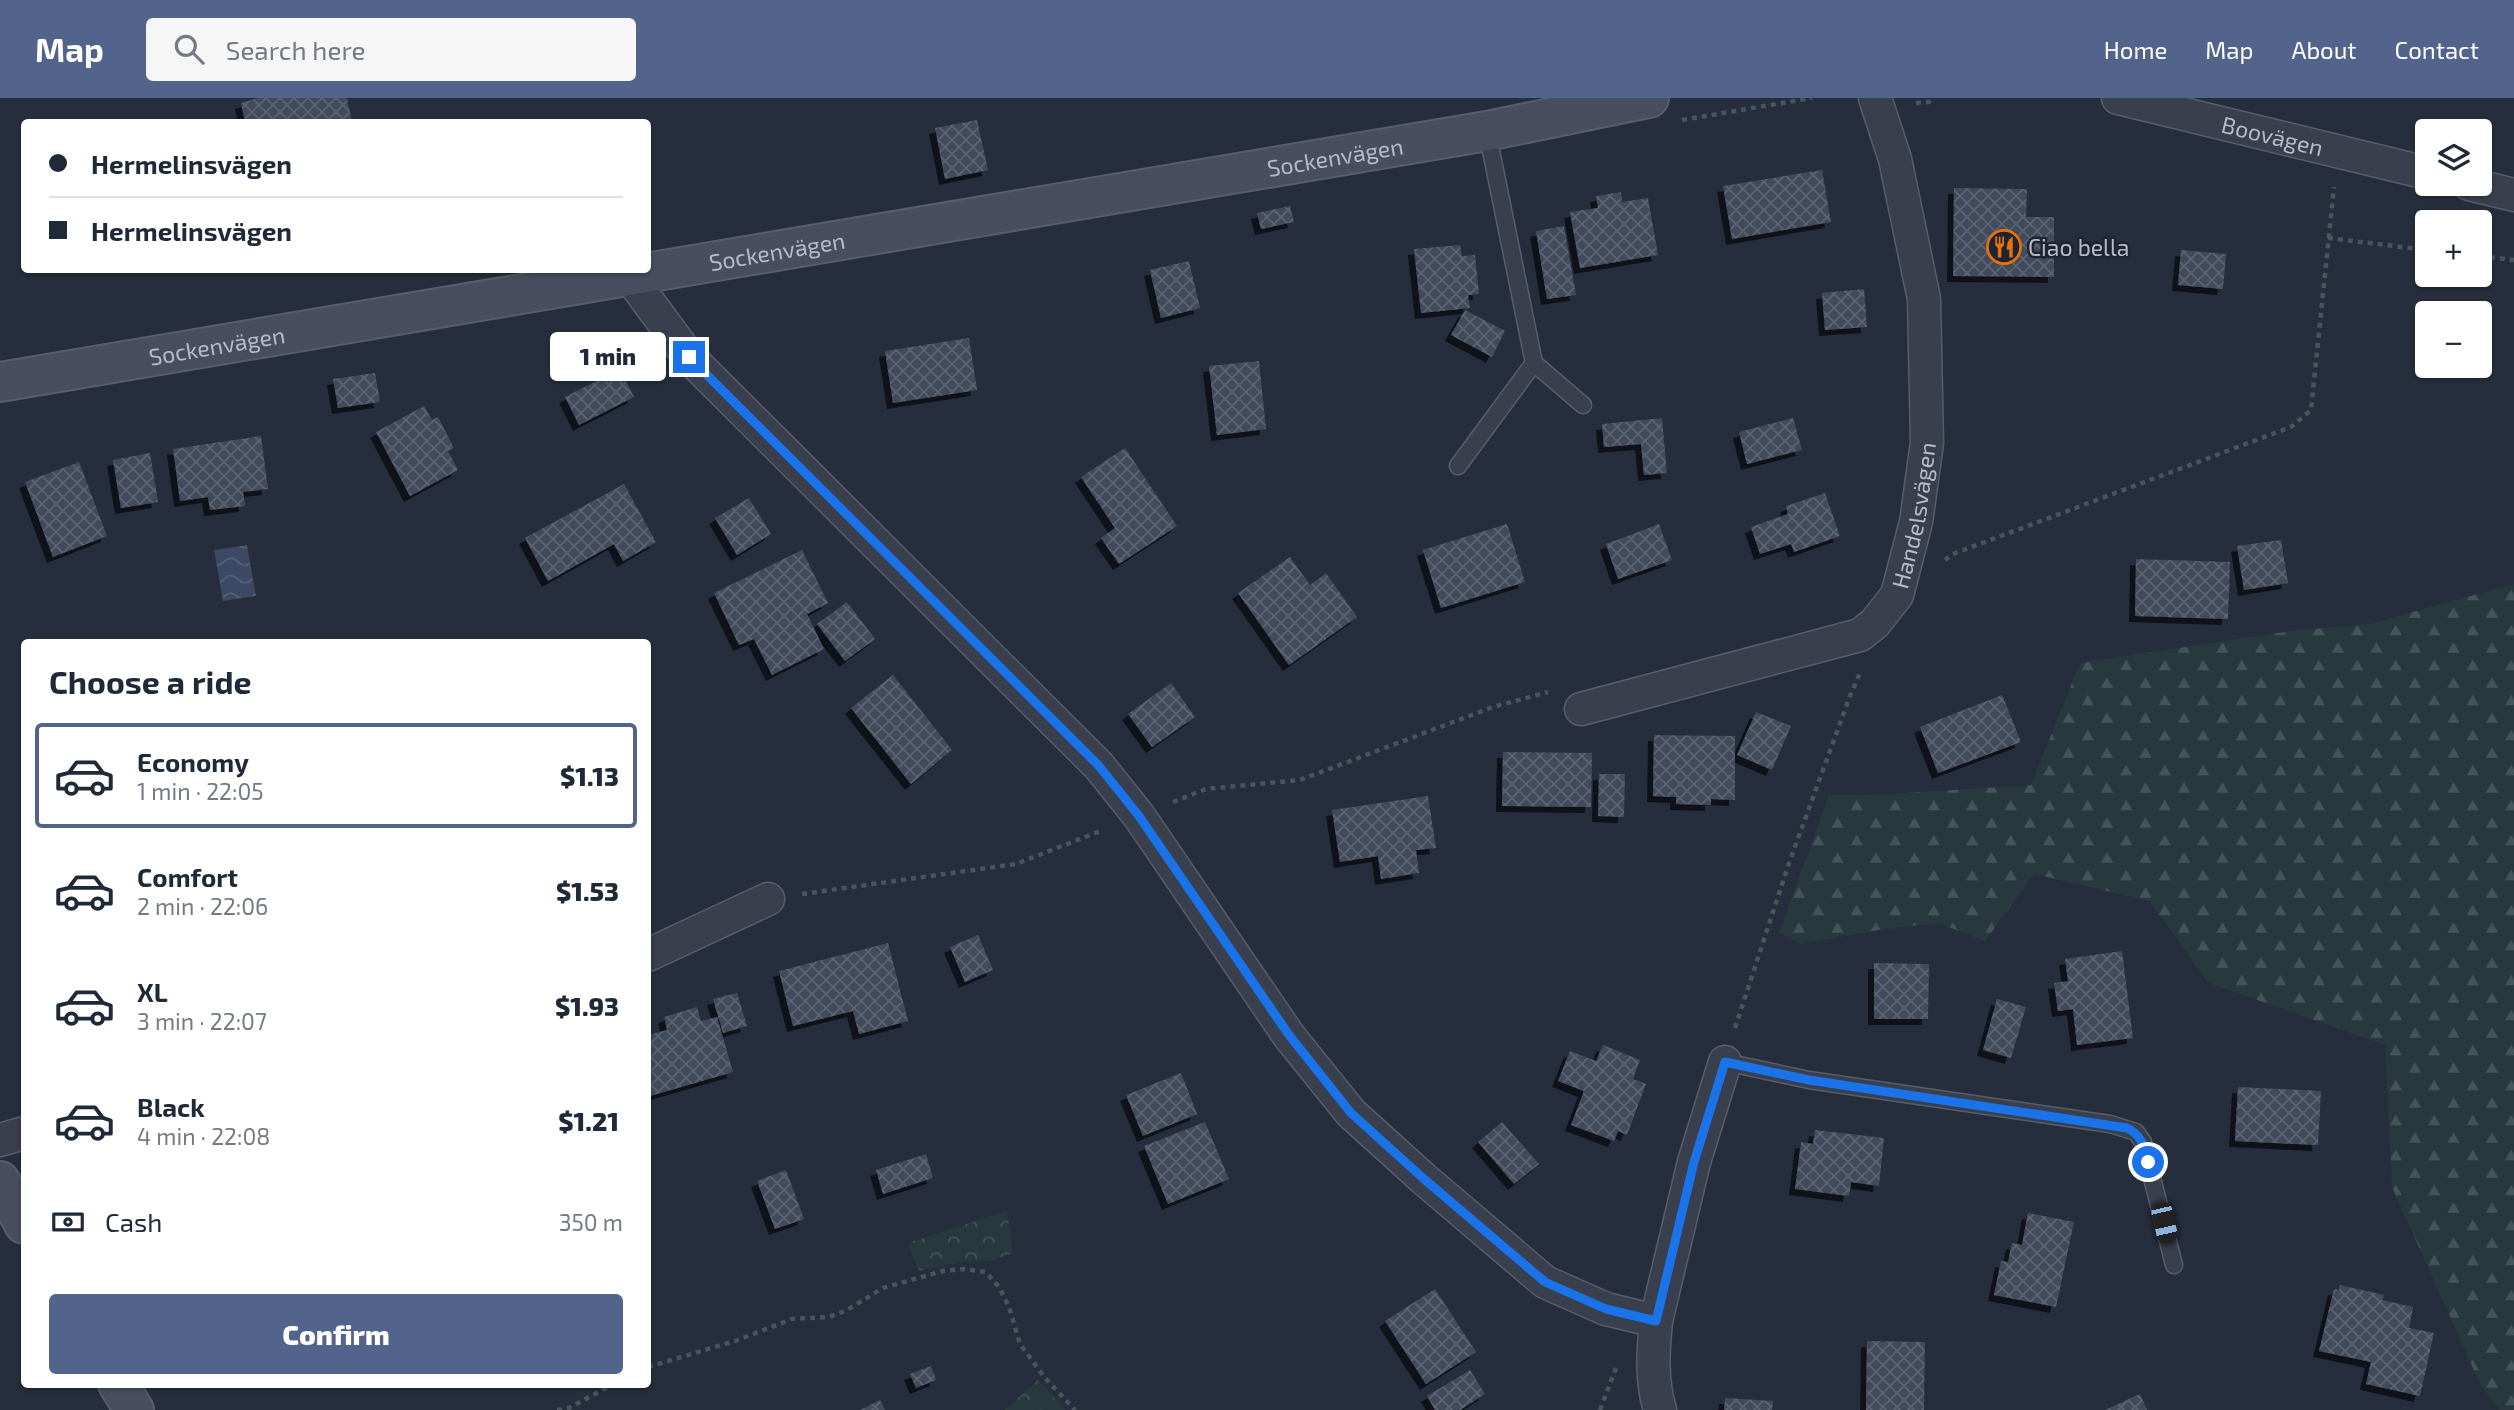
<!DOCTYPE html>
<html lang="en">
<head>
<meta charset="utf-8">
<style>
  body { margin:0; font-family:"Exo 2",sans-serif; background:#f6f6f7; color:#1f2937; height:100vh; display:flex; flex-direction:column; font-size:26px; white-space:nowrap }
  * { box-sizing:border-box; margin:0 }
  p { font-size:23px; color:#747a83 }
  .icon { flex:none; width:38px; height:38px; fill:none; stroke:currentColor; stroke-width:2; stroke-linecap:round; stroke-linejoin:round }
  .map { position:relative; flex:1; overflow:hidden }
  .side { position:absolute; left:21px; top:541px; width:630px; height:749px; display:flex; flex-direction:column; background:#fff; border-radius:7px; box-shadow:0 2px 5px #0004 }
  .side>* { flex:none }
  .guide { position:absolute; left:21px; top:21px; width:630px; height:154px; border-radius:7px; box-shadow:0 2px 5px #0004; display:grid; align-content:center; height:154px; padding:0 28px; background:#fff }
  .tools { position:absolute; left:2415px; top:21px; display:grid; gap:14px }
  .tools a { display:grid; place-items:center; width:77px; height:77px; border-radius:7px; background:#fff; box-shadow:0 2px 5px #0004; font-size:35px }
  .end { position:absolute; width:32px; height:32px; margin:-16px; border:9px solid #1a73e8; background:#fff; box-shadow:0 0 0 4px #fff }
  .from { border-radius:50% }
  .bubble { position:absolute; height:49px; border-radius:7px; background:#fff; box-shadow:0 2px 5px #0004; font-size:23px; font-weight:800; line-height:49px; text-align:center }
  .car { position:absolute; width:21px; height:42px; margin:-21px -10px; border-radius:9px; box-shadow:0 0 5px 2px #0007; background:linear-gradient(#222 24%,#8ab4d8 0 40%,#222 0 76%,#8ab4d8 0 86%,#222 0) }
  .guide b { display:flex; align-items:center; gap:24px; height:66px; font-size:26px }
  .guide b+b { border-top:2px solid #e0e1e3 }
  .guide i { width:18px; height:18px; background:#1f2937 }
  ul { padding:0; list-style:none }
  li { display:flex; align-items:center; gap:21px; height:105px; margin:0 14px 10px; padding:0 14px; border:4px solid transparent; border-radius:7px }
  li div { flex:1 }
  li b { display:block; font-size:26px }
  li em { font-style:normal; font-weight:800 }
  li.active { border-color:#52648b }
  li>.icon { width:63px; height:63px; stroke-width:1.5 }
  h2 { padding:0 28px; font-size:32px; line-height:84px }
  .pay { display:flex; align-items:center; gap:18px; height:77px; padding:0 28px; font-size:26px }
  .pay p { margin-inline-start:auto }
  .primary-button { display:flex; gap:14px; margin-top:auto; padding:14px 28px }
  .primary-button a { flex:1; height:80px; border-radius:7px; background:#52648b; color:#fff; font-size:28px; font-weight:800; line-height:80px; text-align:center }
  header { display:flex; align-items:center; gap:42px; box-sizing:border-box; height:98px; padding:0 35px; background:#52648b; color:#fff }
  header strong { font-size:33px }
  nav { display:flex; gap:38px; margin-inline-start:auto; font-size:24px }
  .search { width:490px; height:63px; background:#f6f6f7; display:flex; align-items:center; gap:18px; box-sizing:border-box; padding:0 24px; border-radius:7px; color:#747a83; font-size:26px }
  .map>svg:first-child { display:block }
  .forest { fill:url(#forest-firs) }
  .park { fill:url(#park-crowns) }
  .water { fill:url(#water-waves) }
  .building { fill:url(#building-cross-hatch); filter:url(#shadow) }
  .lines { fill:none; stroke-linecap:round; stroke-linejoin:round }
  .lane-casing { stroke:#575d6b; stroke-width:19 }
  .street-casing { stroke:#575d6b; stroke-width:35 }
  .secondary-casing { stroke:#575d6b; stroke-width:42 }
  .path { stroke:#46565a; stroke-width:4.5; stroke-dasharray:5 5; stroke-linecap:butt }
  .lane { stroke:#393f4d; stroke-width:16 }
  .street { stroke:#393f4d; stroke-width:32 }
  .secondary { stroke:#484e5f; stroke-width:38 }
  .route { stroke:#1a73e8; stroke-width:9 }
  .labels { text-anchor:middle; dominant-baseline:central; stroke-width:5; stroke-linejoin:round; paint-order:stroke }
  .street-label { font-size:23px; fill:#b5bbc8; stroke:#1e2432 }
  .poi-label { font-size:23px; fill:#b5bbc8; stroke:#1e2432; text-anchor:start }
</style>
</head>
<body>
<header>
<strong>Map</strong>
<div class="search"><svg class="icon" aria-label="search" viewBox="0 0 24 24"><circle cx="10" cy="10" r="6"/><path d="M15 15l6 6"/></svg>Search here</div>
<nav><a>Home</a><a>Map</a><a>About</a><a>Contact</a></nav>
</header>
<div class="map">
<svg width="2514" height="1312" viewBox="0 0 2514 1312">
  <defs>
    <pattern id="forest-firs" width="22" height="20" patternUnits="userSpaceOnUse" patternTransform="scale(1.75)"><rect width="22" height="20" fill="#28393d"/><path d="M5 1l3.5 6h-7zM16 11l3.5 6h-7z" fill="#455458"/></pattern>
    <pattern id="park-crowns" width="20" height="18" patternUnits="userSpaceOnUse" patternTransform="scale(1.75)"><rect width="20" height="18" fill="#28393d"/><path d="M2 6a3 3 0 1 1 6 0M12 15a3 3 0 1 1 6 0" fill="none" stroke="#455458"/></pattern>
    <pattern id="water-waves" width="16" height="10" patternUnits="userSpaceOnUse" patternTransform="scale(1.75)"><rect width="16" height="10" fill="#3c4964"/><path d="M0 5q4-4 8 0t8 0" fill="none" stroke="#566179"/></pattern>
    <pattern id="building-cross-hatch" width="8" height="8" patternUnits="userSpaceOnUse" patternTransform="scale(1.75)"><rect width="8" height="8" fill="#424b5b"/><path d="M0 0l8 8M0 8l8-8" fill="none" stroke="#5b6371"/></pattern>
    <filter id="shadow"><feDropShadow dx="-6" dy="6" stdDeviation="0" flood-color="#0009"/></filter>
  </defs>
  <rect width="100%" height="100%" fill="#262d3c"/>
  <path class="forest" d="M2514,486V1312H2500L2480,1286L2392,1089L2385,947L2209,885L2149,803L2034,776L1985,843L1938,825L1878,832L1801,846L1779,835L1829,697H1875L2031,687L2080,565L2291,533L2370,526Z"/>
  <g class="park">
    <path d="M1007,1113L1013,1155L990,1163L961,1164L919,1173L908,1145Z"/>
    <path d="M1038,1282L1066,1312H1005Z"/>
  </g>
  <path class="water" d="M247,447L256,498L223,503L214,452Z"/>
  <g class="building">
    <path d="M258,0H347L352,24H245L241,5Z"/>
    <path d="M977,22L988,72L945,81L935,30Z"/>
    <path d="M1822,72L1831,124L1732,141L1723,88Z"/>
    <path d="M1954,90L2027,91L2026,119H2054V179L1953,178Z"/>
    <path d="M1621,94L1622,104L1648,100L1658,157L1580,170L1570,114L1598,110L1596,98Z"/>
    <path d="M1290,108L1294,124L1261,131L1257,115Z"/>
    <path d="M1564,128L1576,197L1547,201L1536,133Z"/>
    <path d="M1460,147L1462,158L1475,157L1479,196L1468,197L1470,210L1421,215L1414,151Z"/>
    <path d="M2181,152L2226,156L2223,191L2178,187Z"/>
    <path d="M1189,163L1200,210L1161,220L1150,172Z"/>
    <path d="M1864,191L1867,229L1825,232L1822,195Z"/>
    <path d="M1465,212L1505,233L1492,259L1451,237Z"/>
    <path d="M969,240L977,292L893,305L885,253Z"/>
    <path d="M1259,263L1266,331L1217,337L1209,268Z"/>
    <path d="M620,271L634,299L579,327L565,299Z"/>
    <path d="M375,275L380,304L338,310L333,281Z"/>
    <path d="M424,308L432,322L438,319L454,350L448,353L458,372L410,398L376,334Z"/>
    <path d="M1662,320L1667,375L1644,377L1641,346L1604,349L1602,326Z"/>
    <path d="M1793,320L1802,352L1747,366L1739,334Z"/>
    <path d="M261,338L268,391L243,394L245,408L210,412L208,399L180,403L173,351Z"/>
    <path d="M1125,350L1177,428L1119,466L1101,440L1115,430L1081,379Z"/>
    <path d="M150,355L158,404L121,410L113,362Z"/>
    <path d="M79,364L107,438L53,459L25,384Z"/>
    <path d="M624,386L656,444L623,463L614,446L548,483L525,440Z"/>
    <path d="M1825,395L1840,438L1794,454L1791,446L1760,456L1751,429L1788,416L1786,408Z"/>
    <path d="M749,400L771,436L737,457L715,420Z"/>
    <path d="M1507,426L1525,484L1441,510L1423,452Z"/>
    <path d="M1659,426L1672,462L1618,481L1606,446Z"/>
    <path d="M2281,442L2288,485L2244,492L2237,448Z"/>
    <path d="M802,452L828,505L807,516L824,551L772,577L754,541L739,547L714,495Z"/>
    <path d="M1290,459L1310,487L1326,475L1357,519L1289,567L1238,495Z"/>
    <path d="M2136,461L2230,464L2228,521L2135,518Z"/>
    <path d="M847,504L875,541L845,563L817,526Z"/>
    <path d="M893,577L952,652L911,686L851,610Z"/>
    <path d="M1171,585L1195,619L1152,649L1128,616Z"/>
    <path d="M2002,597L2021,644L1938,675L1920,629Z"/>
    <path d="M1756,614L1791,628L1772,672L1737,657Z"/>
    <path d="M1654,637L1735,638V702L1711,701V707L1676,706V699L1653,698Z"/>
    <path d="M1503,654L1592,655L1591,709L1502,708Z"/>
    <path d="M1599,676H1625L1624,719L1598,718Z"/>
    <path d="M1428,698L1436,750L1416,752L1419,775L1381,781L1378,758L1340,764L1332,712Z"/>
    <path d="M978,837L993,872L965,884L950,849Z"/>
    <path d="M888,845L908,923L859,936L853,913L793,928L779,873Z"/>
    <path d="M2122,853L2133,940L2077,947L2073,911L2058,913L2054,885L2068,883L2065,861Z"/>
    <path d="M1874,865L1929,866L1928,921H1874Z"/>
    <path d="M737,895L747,928L723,935L713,901Z"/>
    <path d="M1997,901L2026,909L2011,960L1983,952Z"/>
    <path d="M697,909L701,923L717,919L733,974L650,998L648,989V937L667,932L664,919Z"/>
    <path d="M1603,947L1640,962L1633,981L1646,986L1627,1037L1618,1033L1614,1043L1571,1027L1584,993L1558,983L1570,953L1596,963Z"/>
    <path d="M1181,975L1197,1016L1143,1038L1126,997Z"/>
    <path d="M2238,989L2321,993L2318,1047L2235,1043Z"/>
    <path d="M1205,1024L1229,1081L1168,1106L1144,1048Z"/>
    <path d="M1502,1024L1539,1066L1514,1086L1478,1044Z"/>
    <path d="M1815,1032L1884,1040L1879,1088L1851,1084L1849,1098L1795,1091L1801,1044L1813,1046Z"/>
    <path d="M926,1056L933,1080L883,1096L876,1072Z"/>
    <path d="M786,1072L804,1121L775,1131L757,1083Z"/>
    <path d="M2028,1115L2074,1124L2056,1209L1994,1197L2001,1163L2008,1164L2012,1145L2022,1147Z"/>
    <path d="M2340,1187L2384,1197L2382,1202L2413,1209L2409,1230L2434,1235L2420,1298L2366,1286L2371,1264L2319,1253L2334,1191L2339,1192Z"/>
    <path d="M1435,1191L1476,1254L1426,1286L1385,1223Z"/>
    <path d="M1867,1243L1925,1244L1924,1312H1866Z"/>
    <path d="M931,1268L936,1282L916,1290L910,1276Z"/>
    <path d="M1470,1272L1485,1296L1460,1312H1435L1427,1298Z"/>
    <path d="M2140,1296L2147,1312H2105Z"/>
    <path d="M1725,1300L1773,1303L1772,1312H1724Z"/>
    <path d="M880,1302L885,1312H860Z"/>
  </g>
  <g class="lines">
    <g class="lane-casing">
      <g id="lane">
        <path d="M1534,265L1583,307"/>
        <path d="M1458,368L1534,265L1487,33"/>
        <path d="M1725,964L1809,982L2110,1026L2136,1034L2143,1044L2174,1167"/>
      </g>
    </g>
    <g class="street-casing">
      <g id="street">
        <path id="s1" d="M2118,0L2427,75"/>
        <path d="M2469,86L2514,97"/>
        <path d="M630,179L689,259L1099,668L1139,718L1289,938L1351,1015L1424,1081L1545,1184L1606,1211L1656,1223C1653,1254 1651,1282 1660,1312"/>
        <path id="s2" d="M1581,611L1860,537L1875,525L1897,497L1916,424L1927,345L1924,201L1895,61L1875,0"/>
        <path d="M648,857L768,801"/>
        <path d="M0,1042L24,1035"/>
        <path d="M1656,1223L1694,1064L1725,964"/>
      </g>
    </g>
    <g class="secondary-casing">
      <g id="secondary">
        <path id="s3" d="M0,284L1487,33L1649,0"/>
        <path d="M0,1083L24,1126"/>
        <path d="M118,1286L134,1312"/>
      </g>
    </g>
    <g class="path">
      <path d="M1916,5L1929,4L1935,0"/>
      <path d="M1682,22L1812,0"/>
      <path d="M2328,140L2427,152"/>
      <path d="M2480,158L2514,162"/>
      <path d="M1945,462L1953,456L2291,329L2311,312L2334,89"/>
      <path d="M1173,704L1206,691L1300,682L1493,609L1548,594"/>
      <path d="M802,796L1016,766L1103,732"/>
      <path d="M1735,930L1788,768L1850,598L1860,575"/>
      <path d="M648,1269L735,1243L792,1221L829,1219L847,1212L883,1190L943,1173L964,1171L986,1174L999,1189L1009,1209L1020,1246L1045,1280L1075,1312"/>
      <path d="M557,1312L569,1310L613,1286"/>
      <path d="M1600,1312L1616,1270"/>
    </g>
    <use href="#lane" class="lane"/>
    <use href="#street" class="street"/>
    <use href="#secondary" class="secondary"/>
  </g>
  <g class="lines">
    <path class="route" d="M689,259L1099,668L1139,718L1289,937L1351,1015L1424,1081L1545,1184L1606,1211L1656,1223L1694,1064L1725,964L1809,982L2127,1030C2142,1037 2144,1049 2148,1064"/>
  </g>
  <defs>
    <g id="restaurant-ring" transform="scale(1.75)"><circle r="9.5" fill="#1e2432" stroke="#e8710a" stroke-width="1.5"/><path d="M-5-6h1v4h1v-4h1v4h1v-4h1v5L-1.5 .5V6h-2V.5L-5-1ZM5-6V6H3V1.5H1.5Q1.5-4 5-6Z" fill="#e8710a"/></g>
  </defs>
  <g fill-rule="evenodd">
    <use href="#restaurant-ring" x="2004" y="149"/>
  </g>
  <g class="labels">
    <g class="street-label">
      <text stroke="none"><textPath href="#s1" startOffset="159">Boovägen</textPath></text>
      <text stroke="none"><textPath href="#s3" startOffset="1354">Sockenvägen</textPath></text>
      <text stroke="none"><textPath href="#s3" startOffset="788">Sockenvägen</textPath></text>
      <text stroke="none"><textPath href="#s3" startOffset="220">Sockenvägen</textPath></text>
      <text stroke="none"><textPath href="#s2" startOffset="425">Handelsvägen</textPath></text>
    </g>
    <g class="poi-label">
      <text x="2028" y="149">Ciao bella</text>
    </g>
  </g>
</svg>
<div class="tools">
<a><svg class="icon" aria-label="layers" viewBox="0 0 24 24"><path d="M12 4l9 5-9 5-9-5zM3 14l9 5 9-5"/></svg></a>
<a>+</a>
<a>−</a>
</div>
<i class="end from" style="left:2148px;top:1064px"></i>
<i class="end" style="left:689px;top:259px"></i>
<div class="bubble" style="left:550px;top:234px;width:116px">1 min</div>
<i class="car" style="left:2164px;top:1125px;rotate:167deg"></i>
<div class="guide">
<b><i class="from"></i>Hermelinsvägen</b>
<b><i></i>Hermelinsvägen</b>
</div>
<section class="side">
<h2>Choose a ride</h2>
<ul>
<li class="active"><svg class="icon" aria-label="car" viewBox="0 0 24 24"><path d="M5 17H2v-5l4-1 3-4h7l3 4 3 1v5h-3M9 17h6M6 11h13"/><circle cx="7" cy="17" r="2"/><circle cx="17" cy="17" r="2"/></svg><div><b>Economy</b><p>1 min · 22:05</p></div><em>$1.13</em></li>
<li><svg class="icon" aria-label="car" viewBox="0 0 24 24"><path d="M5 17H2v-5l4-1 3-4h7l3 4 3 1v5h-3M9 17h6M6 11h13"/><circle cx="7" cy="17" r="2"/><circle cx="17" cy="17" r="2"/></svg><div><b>Comfort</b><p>2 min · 22:06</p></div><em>$1.53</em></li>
<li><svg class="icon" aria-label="car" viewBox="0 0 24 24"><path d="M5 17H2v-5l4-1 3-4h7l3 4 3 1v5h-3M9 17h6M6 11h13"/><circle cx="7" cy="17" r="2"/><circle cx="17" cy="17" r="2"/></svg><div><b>XL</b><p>3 min · 22:07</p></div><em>$1.93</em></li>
<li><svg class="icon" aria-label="car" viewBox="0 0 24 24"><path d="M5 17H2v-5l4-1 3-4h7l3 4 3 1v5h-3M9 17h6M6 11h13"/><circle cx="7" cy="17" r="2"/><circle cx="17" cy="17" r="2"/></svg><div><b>Black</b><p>4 min · 22:08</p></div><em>$1.21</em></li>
</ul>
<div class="pay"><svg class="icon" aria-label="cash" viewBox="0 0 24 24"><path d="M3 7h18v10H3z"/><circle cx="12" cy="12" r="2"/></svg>Cash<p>350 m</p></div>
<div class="primary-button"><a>Confirm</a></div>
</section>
</div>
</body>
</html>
